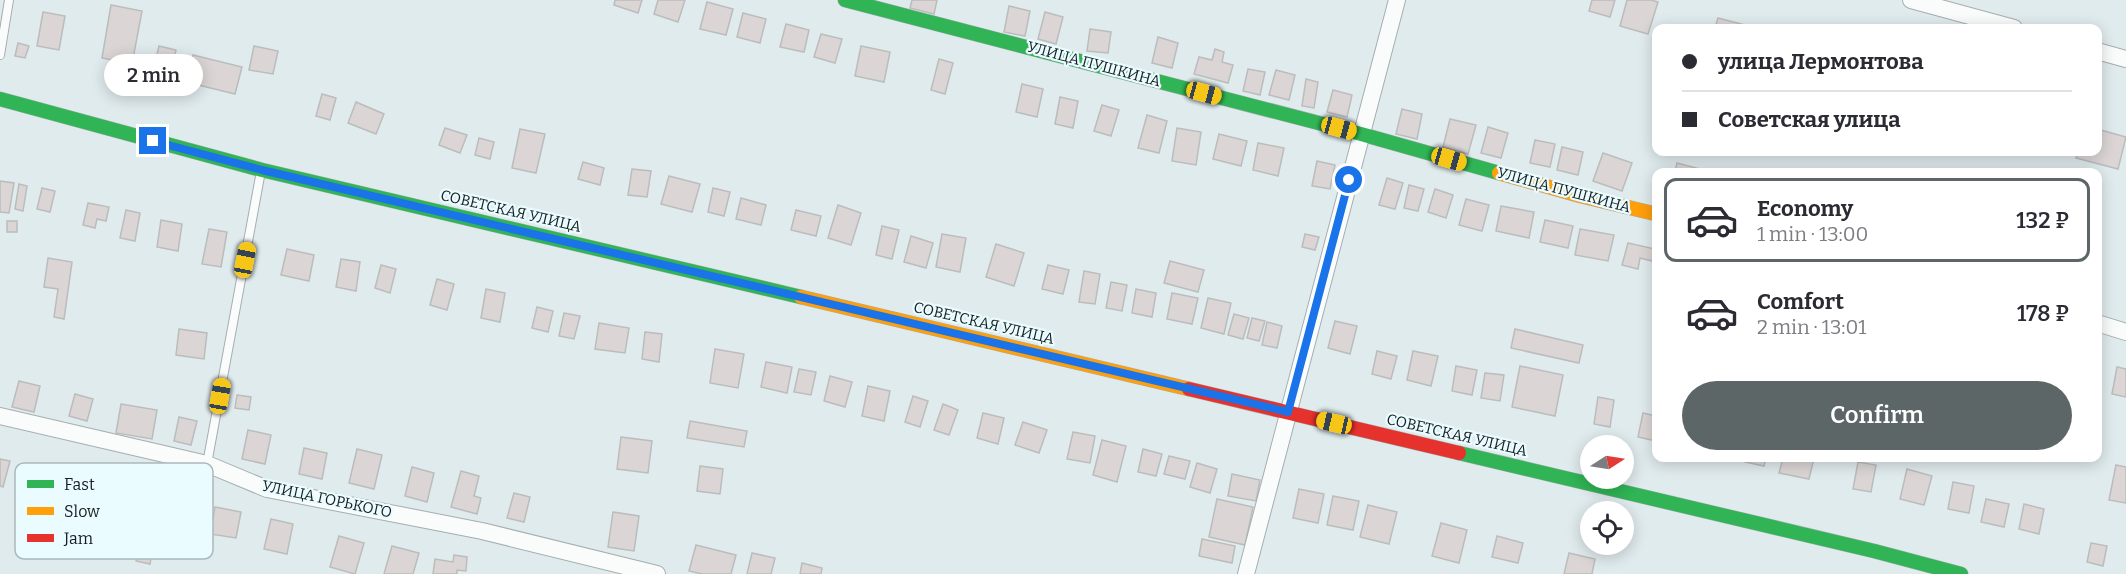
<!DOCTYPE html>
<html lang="en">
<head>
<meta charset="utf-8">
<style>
  body { margin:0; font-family:Bitter,serif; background:#f7f7f7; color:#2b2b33; height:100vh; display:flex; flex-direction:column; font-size:22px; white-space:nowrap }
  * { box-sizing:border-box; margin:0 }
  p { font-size:20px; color:#7c7c81 }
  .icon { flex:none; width:33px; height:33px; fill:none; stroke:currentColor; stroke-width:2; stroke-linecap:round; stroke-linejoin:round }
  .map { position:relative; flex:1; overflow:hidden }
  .panel { position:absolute; left:1652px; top:168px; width:450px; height:294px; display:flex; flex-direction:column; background:#fff; border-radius:12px; box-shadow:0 3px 15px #0003 }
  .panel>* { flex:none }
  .banner { position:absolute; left:1652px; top:24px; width:450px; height:132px; border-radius:12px; box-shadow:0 3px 15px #0003; display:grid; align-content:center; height:132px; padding:0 30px; background:#fff }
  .needle { width:39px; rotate:78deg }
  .controls { position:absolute; left:1580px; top:435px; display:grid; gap:12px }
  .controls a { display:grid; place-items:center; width:54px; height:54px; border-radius:50%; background:#fff; box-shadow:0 3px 15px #0003; font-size:30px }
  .end { position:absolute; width:27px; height:27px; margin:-14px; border:8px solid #1a73e8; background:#fff; box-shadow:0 0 0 3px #fff }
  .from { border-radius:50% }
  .bubble { position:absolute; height:42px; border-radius:21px; background:#fff; box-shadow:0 3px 15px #0003; font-size:20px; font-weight:600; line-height:42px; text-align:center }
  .car { position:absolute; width:18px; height:36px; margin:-18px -9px; border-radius:8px; box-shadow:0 0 4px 2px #0007; background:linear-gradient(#f5c518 24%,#345 0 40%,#f5c518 0 76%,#345 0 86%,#f5c518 0) }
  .banner b { display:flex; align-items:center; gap:21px; height:57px; font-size:22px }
  .banner b+b { border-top:2px solid #e1e1e2 }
  .banner i { width:15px; height:15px; background:#2b2b33 }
  ul { padding:10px 0 0; list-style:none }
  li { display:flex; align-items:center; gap:18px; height:84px; margin:0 12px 9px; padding:0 18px; border:3px solid transparent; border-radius:12px }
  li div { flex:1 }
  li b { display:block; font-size:22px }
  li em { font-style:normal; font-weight:600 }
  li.current { border-color:#5d6667 }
  li>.icon { width:54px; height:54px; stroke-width:1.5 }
  .cta { display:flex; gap:12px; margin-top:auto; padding:12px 30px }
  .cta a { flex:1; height:69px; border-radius:36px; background:#5d6667; color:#fff; font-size:24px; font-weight:600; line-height:69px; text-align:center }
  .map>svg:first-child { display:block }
  .building { fill:#dbd6d5; stroke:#bbbcbc; stroke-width:1.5 }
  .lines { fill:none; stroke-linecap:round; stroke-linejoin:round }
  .lane-casing { stroke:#a5aeb0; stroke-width:10 }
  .street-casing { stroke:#a5aeb0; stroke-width:18 }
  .fast-casing { stroke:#a5aeb0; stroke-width:15 }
  .slow-casing { stroke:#a5aeb0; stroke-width:15 }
  .jam-casing { stroke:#a5aeb0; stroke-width:15 }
  .lane { stroke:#fafcfc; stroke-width:8 }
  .street { stroke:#fafcfc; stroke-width:16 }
  .fast { stroke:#30b455; stroke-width:14 }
  .slow { stroke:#ff9f0a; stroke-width:14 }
  .jam { stroke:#e5322d; stroke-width:14 }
  .route { stroke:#1a73e8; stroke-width:8 }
  .labels { text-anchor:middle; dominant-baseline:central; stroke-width:4.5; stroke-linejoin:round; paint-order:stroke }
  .street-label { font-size:15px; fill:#161e1f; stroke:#eafcff }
  .key { fill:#eafcff; stroke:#aab9bc; stroke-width:1.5 }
  .key-label { font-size:16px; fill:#161e1f }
</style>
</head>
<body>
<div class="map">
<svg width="2126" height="574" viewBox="0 0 2126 574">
  <rect width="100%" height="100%" fill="#e0ebed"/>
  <g class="building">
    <path d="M615,0H642L638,13L614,5Z"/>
    <path d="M658,0H685L678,22L654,14Z"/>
    <path d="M912,0H937L934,14L910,8Z"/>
    <path d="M1592,0H1615L1610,17L1589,11Z"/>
    <path d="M1627,0H1651L1658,2L1648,34L1620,26Z"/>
    <path d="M707,2L733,9L726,35L700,29Z"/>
    <path d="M111,5L142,11L132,64L102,58Z"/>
    <path d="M1009,6L1030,11L1025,36L1004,32Z"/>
    <path d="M43,12L65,16L59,50L37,46Z"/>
    <path d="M1045,12L1063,17L1056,44L1038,39Z"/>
    <path d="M743,13L766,19L760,43L737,37Z"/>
    <path d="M1718,18L1745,25L1744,28H1715Z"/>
    <path d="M786,24L809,30L804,52L780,47Z"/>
    <path d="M1090,29L1111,32L1108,53L1087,51Z"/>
    <path d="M821,34L842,39L835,63L814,57Z"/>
    <path d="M1158,37L1178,43L1172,68L1152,63Z"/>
    <path d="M18,43L29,46L25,58L15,56Z"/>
    <path d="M159,46L176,50L169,79L152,75Z"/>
    <path d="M254,46L278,51L273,74L249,70Z"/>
    <path d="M861,46L890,52L884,82L855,76Z"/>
    <path d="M1215,49L1224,52L1222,62L1233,65L1228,83L1194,74L1199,57L1212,60Z"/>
    <path d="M193,55L242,67L235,94L186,82Z"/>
    <path d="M939,59L953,63L945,94L931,90Z"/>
    <path d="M1248,69L1265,72L1260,95L1243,91Z"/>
    <path d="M1276,70L1295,75L1289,100L1269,95Z"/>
    <path d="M1306,79L1318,82L1314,108L1302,106Z"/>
    <path d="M1022,84L1043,89L1037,117L1016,112Z"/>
    <path d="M1333,90L1352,95L1347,117L1327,112Z"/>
    <path d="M322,94L336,98L330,120L316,116Z"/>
    <path d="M1060,97L1078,101L1073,128L1055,124Z"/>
    <path d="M356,102L384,114L376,134L348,123Z"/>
    <path d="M1102,105L1119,110L1111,136L1094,131Z"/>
    <path d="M1402,109L1422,114L1417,139L1396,134Z"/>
    <path d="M1147,115L1167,121L1159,153L1138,148Z"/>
    <path d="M1450,119L1476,125L1468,154L1443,147Z"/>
    <path d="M1488,127L1508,133L1501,158L1481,153Z"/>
    <path d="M445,128L467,135L460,153L439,145Z"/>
    <path d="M1177,128L1201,132L1196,165L1172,161Z"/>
    <path d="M520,129L545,134L536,173L512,168Z"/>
    <path d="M2097,129L2126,137L2118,169L2076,158L2078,152H2097Z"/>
    <path d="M1219,134L1247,141L1241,166L1213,159Z"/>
    <path d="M479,138L494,142L490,159L475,155Z"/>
    <path d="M1535,140L1555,144L1550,167L1530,163Z"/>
    <path d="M1258,143L1284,148L1278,176L1253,170Z"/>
    <path d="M1562,147L1583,152L1578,175L1557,170Z"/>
    <path d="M1603,153L1632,163L1622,191L1593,181Z"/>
    <path d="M1317,161L1335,165L1330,189L1312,186Z"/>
    <path d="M583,162L604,168L600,185L578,179Z"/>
    <path d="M1677,163L1704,170V172H1675Z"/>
    <path d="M632,169L651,171L647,197L628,195Z"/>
    <path d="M669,176L700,184L692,212L661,204Z"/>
    <path d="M1387,178L1403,183L1395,209L1379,205Z"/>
    <path d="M0,181L14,183L9,213L0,212Z"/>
    <path d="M19,184L27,186L23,211L15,209Z"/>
    <path d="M1409,185L1424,189L1418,211L1404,208Z"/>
    <path d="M42,188L55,191L50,212L37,209Z"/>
    <path d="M713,188L730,192L724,216L708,212Z"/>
    <path d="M1435,189L1453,195L1446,218L1428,212Z"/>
    <path d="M741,198L766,205L761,225L736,219Z"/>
    <path d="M1466,199L1489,205L1482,231L1459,225Z"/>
    <path d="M88,203L109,207L106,221L97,219L95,228L83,225Z"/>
    <path d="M838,205L861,213L851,245L828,238Z"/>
    <path d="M1501,206L1534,212L1529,238L1496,231Z"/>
    <path d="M126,210L140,213L135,241L120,238Z"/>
    <path d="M796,210L821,216L816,236L791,230Z"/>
    <path d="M161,220L182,224L178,251L157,247Z"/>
    <path d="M1545,220L1573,226L1568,248L1540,242Z"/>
    <rect x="7" y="221" width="10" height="11"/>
    <path d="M882,226L899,230L892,259L876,255Z"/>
    <path d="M209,229L227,232L221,267L202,264Z"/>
    <path d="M1580,229L1614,235L1608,261L1575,255Z"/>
    <path d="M942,234L966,238L960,272L936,267Z"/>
    <path d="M1305,234L1319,237L1315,250L1302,247Z"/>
    <path d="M911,236L933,243L926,268L904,262Z"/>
    <path d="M1628,243L1655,249L1652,261L1640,258L1638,269L1622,265Z"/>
    <path d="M996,244L1024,253L1014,286L986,277Z"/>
    <path d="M287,249L314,255L309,281L281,275Z"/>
    <path d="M48,258L72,262L64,319L54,317L58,289L44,287Z"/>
    <path d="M341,259L360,262L356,291L336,287Z"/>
    <path d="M1170,261L1204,270L1198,292L1164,283Z"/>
    <path d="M381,265L396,269L390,293L375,288Z"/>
    <path d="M1048,265L1069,270L1063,294L1042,289Z"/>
    <path d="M1084,271L1100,274L1095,304L1079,302Z"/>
    <path d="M437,279L454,284L447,310L430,305Z"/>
    <path d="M1111,282L1127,285L1122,311L1106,308Z"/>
    <path d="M486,289L505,293L500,322L481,318Z"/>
    <path d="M1136,289L1156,293L1152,317L1132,313Z"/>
    <path d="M1172,293L1198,298L1192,324L1167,319Z"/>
    <path d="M1208,298L1231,303L1224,334L1201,328Z"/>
    <path d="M537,307L553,311L548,332L532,328Z"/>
    <path d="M564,313L580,316L574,339L559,336Z"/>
    <path d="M1234,314L1249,318L1243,339L1228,335Z"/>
    <path d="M1252,318L1265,321L1259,341L1247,338Z"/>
    <path d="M1335,321L1357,326L1350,354L1328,348Z"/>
    <path d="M1267,322L1282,326L1277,348L1262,345Z"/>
    <path d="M599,323L629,328L625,353L595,349Z"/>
    <path d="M179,329L207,333L204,359L176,355Z"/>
    <path d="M1515,329L1583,345L1579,363L1511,348Z"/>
    <path d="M645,332L662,334L659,362L642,359Z"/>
    <path d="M715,349L744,354L738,388L710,383Z"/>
    <path d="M1377,351L1397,356L1391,379L1372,374Z"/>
    <path d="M1413,351L1438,356L1431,386L1407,380Z"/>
    <path d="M766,362L792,367L787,393L761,387Z"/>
    <path d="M1456,366L1477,370L1472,395L1452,391Z"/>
    <path d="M1520,366L1563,375L1555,416L1512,407Z"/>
    <path d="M2117,367L2126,369V397L2112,394Z"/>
    <path d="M799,369L816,372L811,395L794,392Z"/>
    <path d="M1485,373L1504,375L1500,401L1481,398Z"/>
    <path d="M830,376L852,382L845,407L824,401Z"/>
    <path d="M19,381L40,386L34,412L12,407Z"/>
    <path d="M868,386L890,391L884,421L862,416Z"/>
    <path d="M75,394L93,399L87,421L69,416Z"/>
    <path d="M237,395L251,397L249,410L235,408Z"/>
    <path d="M913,396L928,401L920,427L905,422Z"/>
    <path d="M1598,397L1614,400L1610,427L1594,424Z"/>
    <path d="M121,404L157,410L152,439L116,433Z"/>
    <path d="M943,404L958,410L949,435L934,430Z"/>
    <path d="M983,413L1004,418L998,444L977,438Z"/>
    <path d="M1643,413L1656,416V441L1638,437Z"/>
    <path d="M179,417L197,421L191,445L174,441Z"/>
    <path d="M690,421L747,431L744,447L687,438Z"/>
    <path d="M1023,422L1047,430L1039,453L1015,445Z"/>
    <path d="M248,430L271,435L265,464L242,459Z"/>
    <path d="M1073,432L1095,436L1090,463L1067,459Z"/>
    <path d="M621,437L652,441L648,473L617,469Z"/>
    <path d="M1102,440L1126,446L1117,482L1093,475Z"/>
    <path d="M304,448L327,453L322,479L299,474Z"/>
    <path d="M357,449L382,455L374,489L349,483Z"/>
    <path d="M1143,449L1162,454L1156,476L1138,472Z"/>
    <path d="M1169,456L1190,461L1185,479L1164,474Z"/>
    <path d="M1746,458H1766L1764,466L1745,462Z"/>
    <path d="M1783,458H1814L1809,479L1779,473Z"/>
    <path d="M0,459L10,461L3,487L0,486Z"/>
    <path d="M1858,462L1876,465L1871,492L1853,489Z"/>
    <path d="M1197,463L1217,469L1210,493L1190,487Z"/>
    <path d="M2116,465L2126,467V503L2109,500Z"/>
    <path d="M700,466L723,469L720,494L697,491Z"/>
    <path d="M412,467L434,473L427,502L405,496Z"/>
    <path d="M1907,469L1932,476L1924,505L1900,499Z"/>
    <path d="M461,471L479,476L474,496L481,498L477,514L451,507Z"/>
    <path d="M1232,474L1260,480L1256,501L1228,496Z"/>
    <path d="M1953,482L1974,486L1969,513L1948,509Z"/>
    <path d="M121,484L163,492L150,564L136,561L142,528L128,526L129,517L116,514Z"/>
    <path d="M1299,489L1324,494L1318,523L1293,518Z"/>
    <path d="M514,493L530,497L524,522L507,518Z"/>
    <path d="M1333,496L1359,501L1353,530L1327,525Z"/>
    <path d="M1217,499L1253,507L1245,545L1209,537Z"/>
    <path d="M1986,499L2009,504L2004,527L1981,522Z"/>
    <path d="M2024,504L2044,509L2039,534L2019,529Z"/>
    <path d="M1368,505L1397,512L1389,544L1360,537Z"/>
    <path d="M215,507L241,512L236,538L210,534Z"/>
    <path d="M613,512L639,516L634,551L608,547Z"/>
    <path d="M271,519L293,524L287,554L264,549Z"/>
    <path d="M1441,523L1467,530L1459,563L1432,556Z"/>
    <path d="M339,536L364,543L355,574L330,567Z"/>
    <path d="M1497,536L1523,543L1518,563L1492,557Z"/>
    <path d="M1202,539L1235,546L1232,563L1199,556Z"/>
    <path d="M2091,543L2107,546L2103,566L2087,562Z"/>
    <path d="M696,545L736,555L731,574H702L689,571Z"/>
    <path d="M392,546L419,553L413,574H384Z"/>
    <path d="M752,553L775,558L771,574H747Z"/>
    <path d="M1569,553L1595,559L1592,574H1564Z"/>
    <path d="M454,555L467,557L466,571L457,570V574H433L435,559L453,562Z"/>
    <path d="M802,563L822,568L821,574H800Z"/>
  </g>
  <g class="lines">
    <g class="lane-casing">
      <g id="lane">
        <path d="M0,55L9,0"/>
        <path d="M207,464L261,171"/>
      </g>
    </g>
    <g class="street-casing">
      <g id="street">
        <path d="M1911,0L2014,28"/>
        <path d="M2097,51L2126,59"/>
        <path d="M2097,323L2126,332"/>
        <path d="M0,416L207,464L267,489L482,531L657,574"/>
        <path d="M1246,574L1397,0"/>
      </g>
    </g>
    <g class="fast-casing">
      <g id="fast">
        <path d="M845,0L1361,134L1499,173"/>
        <path d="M0,99L262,170L801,297"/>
        <path d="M1459,453L1874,551L1961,574"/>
      </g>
    </g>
    <g class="slow-casing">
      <g id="slow">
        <path d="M1499,173L1581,196L1656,214"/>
        <path d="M801,297L1189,389"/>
      </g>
    </g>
    <g class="jam-casing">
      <path id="jam" d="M1189,389L1459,453"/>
    </g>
    <use href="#lane" class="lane"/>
    <use href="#street" class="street"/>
    <use href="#fast" class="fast"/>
    <use href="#slow" class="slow"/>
    <use href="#jam" class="jam"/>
  </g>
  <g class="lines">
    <path class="route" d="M153,141L262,170L1288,412L1349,180"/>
  </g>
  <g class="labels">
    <g class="street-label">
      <text transform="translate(1094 64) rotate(15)">УЛИЦА ПУШКИНА</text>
      <text transform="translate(1564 190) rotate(15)">УЛИЦА ПУШКИНА</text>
      <text transform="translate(511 211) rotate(13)">СОВЕТСКАЯ УЛИЦА</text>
      <text transform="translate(984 323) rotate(13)">СОВЕТСКАЯ УЛИЦА</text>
      <text transform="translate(1457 435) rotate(13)">СОВЕТСКАЯ УЛИЦА</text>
      <text transform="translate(327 499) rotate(12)">УЛИЦА ГОРЬКОГО</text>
    </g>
  </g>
  <rect x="15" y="463" width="198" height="96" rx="9" class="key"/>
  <rect x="27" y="480" width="27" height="8" fill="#30b455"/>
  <rect x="27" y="507" width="27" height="8" fill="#ff9f0a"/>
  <rect x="27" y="534" width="27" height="8" fill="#e5322d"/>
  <g class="key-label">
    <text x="64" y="490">Fast</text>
    <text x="64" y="517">Slow</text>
    <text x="64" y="544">Jam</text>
  </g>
</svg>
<div class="controls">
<a><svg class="needle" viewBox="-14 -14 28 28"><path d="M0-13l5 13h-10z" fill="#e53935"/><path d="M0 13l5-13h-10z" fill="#7c7c81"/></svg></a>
<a><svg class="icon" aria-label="locate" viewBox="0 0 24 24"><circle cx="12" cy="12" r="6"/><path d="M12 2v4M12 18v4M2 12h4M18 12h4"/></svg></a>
</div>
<i class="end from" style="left:1349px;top:180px"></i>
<i class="end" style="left:153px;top:141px"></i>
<div class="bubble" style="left:104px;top:54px;width:99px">2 min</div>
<i class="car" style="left:1204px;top:93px;rotate:105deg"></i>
<i class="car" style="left:1339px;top:128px;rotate:105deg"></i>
<i class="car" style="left:1449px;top:159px;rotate:106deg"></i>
<i class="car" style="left:245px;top:260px;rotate:11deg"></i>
<i class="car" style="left:220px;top:396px;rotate:10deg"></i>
<i class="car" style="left:1334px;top:423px;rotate:283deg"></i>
<div class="banner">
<b><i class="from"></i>улица Лермонтова</b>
<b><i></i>Советская улица</b>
</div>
<section class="panel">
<ul>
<li class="current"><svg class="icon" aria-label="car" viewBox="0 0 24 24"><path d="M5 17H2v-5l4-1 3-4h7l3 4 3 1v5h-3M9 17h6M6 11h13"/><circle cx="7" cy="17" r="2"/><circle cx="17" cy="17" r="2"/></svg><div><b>Economy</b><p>1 min · 13:00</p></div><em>132 ₽</em></li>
<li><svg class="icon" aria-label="car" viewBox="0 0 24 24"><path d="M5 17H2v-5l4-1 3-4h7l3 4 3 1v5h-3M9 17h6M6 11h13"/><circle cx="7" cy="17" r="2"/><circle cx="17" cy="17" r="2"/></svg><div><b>Comfort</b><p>2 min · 13:01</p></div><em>178 ₽</em></li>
</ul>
<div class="cta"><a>Confirm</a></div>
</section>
</div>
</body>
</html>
